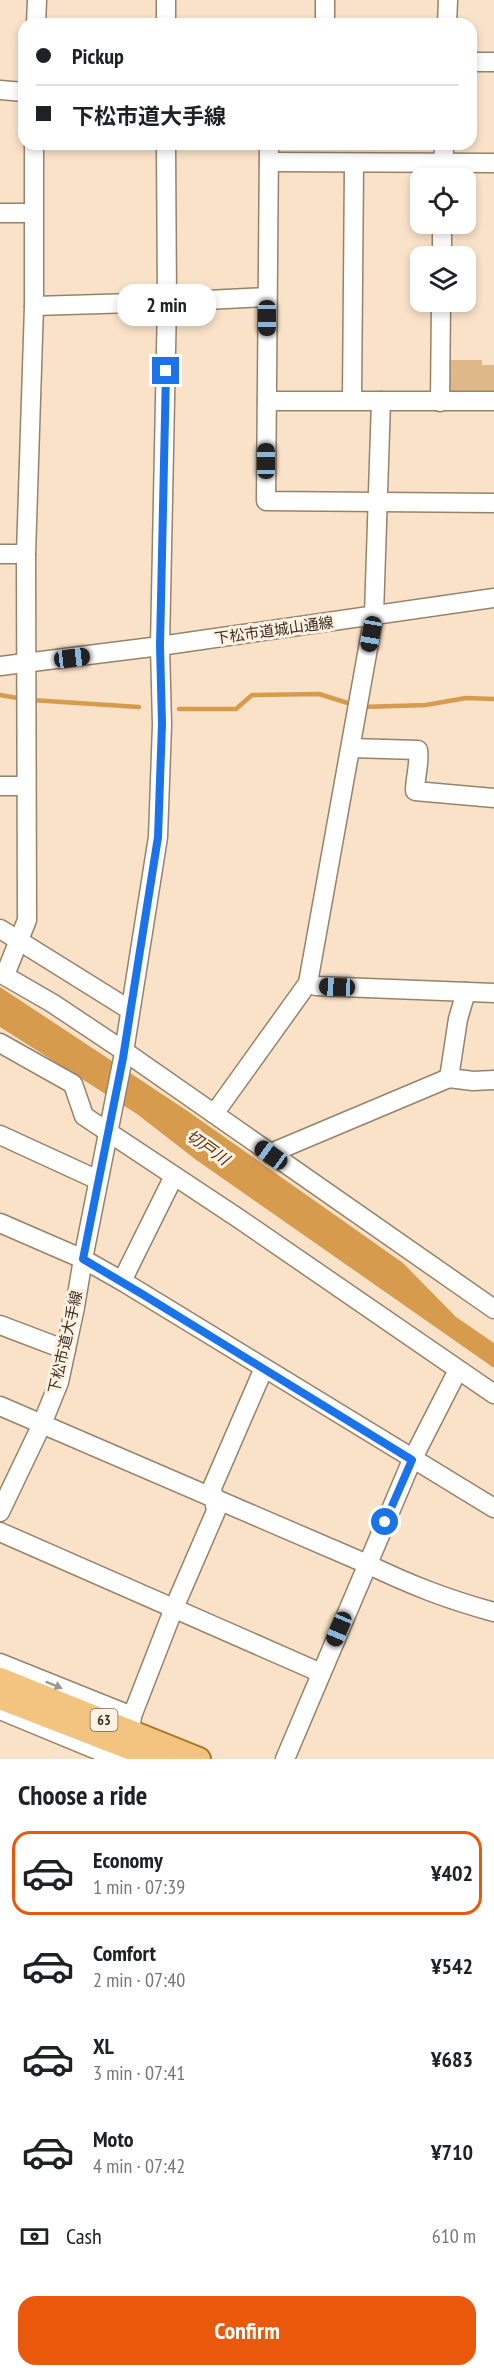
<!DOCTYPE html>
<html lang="en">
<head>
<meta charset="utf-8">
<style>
  body { margin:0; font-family:"PT Sans Narrow","Noto Sans JP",sans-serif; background:#f2f2f2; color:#202124; height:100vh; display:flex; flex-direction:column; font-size:22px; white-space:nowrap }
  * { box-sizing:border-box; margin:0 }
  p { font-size:20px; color:#757577 }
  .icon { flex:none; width:33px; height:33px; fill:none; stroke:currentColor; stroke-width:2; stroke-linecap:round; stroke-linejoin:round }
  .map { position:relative; height:1759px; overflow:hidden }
  .panel { display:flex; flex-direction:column; background:#fff; flex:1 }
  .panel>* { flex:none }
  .guide { position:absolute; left:18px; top:18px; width:459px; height:132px; border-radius:18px; box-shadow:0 3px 9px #0003; display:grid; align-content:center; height:132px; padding:0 18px; background:#fff }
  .controls { position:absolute; left:410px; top:168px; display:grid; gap:12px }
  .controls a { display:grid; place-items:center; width:66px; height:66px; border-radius:12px; background:#fff; box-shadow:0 3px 9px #0003; font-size:30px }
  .end { position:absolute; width:27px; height:27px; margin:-14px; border:8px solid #1a73e8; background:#fff; box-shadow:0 0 0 3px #fff }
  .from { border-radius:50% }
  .bubble { position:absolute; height:42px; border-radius:18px; background:#fff; box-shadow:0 3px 9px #0003; font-size:20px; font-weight:700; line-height:42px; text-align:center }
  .car { position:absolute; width:18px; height:36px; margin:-18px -9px; border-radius:8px; box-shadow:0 0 4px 2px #0007; background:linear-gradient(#222 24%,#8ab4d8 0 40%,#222 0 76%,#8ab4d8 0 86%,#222 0) }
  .guide b { display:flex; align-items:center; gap:21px; height:57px; font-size:22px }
  .guide b+b { border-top:2px solid #e0e0e0 }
  .guide i { width:15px; height:15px; background:#202124 }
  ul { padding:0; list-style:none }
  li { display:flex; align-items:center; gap:18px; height:84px; margin:0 12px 9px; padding:0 6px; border:3px solid transparent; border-radius:18px }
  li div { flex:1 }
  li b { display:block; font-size:22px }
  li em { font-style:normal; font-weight:700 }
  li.selected { border-color:#ea580c }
  li>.icon { width:54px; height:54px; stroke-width:1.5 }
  h2 { padding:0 18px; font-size:27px; line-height:72px }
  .pay { display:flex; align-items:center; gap:15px; height:66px; padding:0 18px; font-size:22px }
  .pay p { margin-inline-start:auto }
  .cta { display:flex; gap:12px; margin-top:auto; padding:12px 18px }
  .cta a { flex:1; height:69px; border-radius:18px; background:#ea580c; color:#fff; font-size:24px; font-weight:700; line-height:69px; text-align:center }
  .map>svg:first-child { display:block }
  .green { fill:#dfb88a }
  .water { fill:#d79b4d }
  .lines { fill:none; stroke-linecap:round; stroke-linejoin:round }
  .stream { stroke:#d79b4d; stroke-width:4.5 }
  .minor-casing { stroke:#97826a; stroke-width:21 }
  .major-casing { stroke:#ab762a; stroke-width:26 }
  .minor { stroke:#fff; stroke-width:18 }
  .major { stroke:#f2c480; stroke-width:22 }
  .oneway { fill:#9c9792 }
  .route { stroke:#1a73e8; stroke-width:8 }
  .labels { text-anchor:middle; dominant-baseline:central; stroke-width:6; stroke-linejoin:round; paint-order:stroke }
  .shield { fill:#fff1e1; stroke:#74695d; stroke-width:1.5 }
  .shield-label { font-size:14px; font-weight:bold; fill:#382f25 }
  .street-label { font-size:15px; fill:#382f25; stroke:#fff1e1 }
  .water-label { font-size:16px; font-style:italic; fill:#4a3110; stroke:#fff1e1 }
</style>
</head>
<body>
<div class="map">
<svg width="494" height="1759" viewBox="0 0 494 1759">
  <rect width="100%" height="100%" fill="#f9e2c7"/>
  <path class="green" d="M448,360H482V365H494V395L448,396Z"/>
  <path class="water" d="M0,987L186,1110L403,1263L456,1317L494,1343V1368L195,1159L137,1114L0,1027Z"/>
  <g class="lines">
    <g class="stream">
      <path d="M0,695L23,699"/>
      <path d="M31,700L139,707"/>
      <path d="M362,707L426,705L466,698L494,699"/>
      <path d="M179,709H236L252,695L319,694L354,705"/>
    </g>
    <g class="minor-casing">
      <g id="minor">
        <path d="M166,0V24"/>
        <path d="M325,0V24"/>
        <path d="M36,24L37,0"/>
        <path d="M447,24L448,0"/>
        <path d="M471,62H494"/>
        <path d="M0,90L24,92"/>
        <path d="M269,144L266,501L494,503"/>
        <path d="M269,162L494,163"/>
        <path d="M443,178L444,144"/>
        <path d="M0,213H33"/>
        <path d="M442,256V224"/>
        <path d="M34,306L167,302L267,297"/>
        <path d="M352,400L354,164"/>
        <path d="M267,401H494"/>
        <path d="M440,402L441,302"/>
        <path d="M0,554H26"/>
        <path d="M0,666L160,646L494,598"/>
        <path d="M351,748L418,750C420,764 415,777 415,791L494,798"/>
        <path d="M0,786H26"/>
        <path d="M0,929L130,1010"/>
        <path d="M0,973L52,1003L124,1051L494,1309"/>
        <path d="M5,975L27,920L26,554L34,306V144"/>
        <path d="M308,983L316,986L494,993"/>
        <path d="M0,1043L73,1084L84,1116L238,1218L494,1394"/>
        <path d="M449,1078L458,1019L466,992"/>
        <path d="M214,1114L308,983L374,615L381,401"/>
        <path d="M0,1135L98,1180"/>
        <path d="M271,1155L278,1150L449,1078L473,1081L494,1080"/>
        <path d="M0,1223L83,1259L122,1281L494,1508"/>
        <path d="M122,1281L174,1176"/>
        <path d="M0,1325L66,1350"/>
        <path d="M0,1406L367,1564C411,1585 446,1599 494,1612"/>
        <path d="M0,1512L42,1424L59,1382L75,1307L83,1259L123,1058L158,837L162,725L160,646L167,302L166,144"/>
        <path d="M0,1532L321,1673"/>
        <path d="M0,1663L132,1716"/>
        <path d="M0,1710L109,1755L127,1757"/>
        <path d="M129,1743L132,1716L174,1608L216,1511L212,1488L264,1368"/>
        <path d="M285,1759L412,1460L458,1370"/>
      </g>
    </g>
    <g class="major-casing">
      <g id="major">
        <path d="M0,1679L199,1759"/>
        <path d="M0,1698L129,1748L166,1759"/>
      </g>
    </g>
    <use href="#minor" class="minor"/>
    <use href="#major" class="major"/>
  </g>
  <defs><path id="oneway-solid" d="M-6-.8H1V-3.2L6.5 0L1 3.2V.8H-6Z" transform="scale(1.5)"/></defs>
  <use class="oneway" href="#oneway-solid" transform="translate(54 1685) rotate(22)"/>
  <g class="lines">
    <path class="route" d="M166,371L160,646L162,724L158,837L123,1058L83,1259L142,1294L412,1460L385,1522"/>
  </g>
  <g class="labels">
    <rect class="shield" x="90.5" y="1709" width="27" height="22" rx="4.5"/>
    <g class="shield-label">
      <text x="104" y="1720">63</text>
    </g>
    <g class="street-label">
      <text transform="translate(274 630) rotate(-8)">下松市道城山通線</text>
      <text transform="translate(65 1342) rotate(-77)">下松市道大手線</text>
    </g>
    <g class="water-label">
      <text transform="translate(208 1147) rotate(35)">切戸川</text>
    </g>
  </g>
</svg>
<div class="controls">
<a><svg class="icon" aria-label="locate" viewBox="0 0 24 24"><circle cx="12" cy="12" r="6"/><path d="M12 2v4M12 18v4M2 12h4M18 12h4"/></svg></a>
<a><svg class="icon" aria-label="layers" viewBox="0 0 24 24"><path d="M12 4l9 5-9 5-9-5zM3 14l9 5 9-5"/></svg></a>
</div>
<i class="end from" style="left:385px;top:1522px"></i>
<i class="end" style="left:166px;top:371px"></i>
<div class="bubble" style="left:117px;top:284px;width:99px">2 min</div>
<i class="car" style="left:267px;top:318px;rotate:180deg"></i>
<i class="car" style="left:266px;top:461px;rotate:0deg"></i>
<i class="car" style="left:371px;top:634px;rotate:190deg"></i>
<i class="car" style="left:72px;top:658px;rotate:83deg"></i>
<i class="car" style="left:337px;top:987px;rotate:272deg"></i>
<i class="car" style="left:271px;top:1155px;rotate:306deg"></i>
<i class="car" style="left:339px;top:1629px;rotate:203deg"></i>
<div class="guide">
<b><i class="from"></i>Pickup</b>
<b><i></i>下松市道大手線</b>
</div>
</div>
<section class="panel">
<h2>Choose a ride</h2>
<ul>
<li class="selected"><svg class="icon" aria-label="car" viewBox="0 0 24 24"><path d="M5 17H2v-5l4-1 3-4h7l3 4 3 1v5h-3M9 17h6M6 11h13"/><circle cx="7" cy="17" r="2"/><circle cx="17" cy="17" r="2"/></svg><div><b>Economy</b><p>1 min · 07:39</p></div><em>¥402</em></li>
<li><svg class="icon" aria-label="car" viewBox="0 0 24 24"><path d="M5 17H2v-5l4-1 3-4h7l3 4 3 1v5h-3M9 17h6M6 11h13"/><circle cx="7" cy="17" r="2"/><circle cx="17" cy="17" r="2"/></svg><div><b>Comfort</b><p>2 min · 07:40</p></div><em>¥542</em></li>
<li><svg class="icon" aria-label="car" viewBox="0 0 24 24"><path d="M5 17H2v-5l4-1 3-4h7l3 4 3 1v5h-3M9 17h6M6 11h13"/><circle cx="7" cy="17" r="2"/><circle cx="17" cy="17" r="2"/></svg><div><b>XL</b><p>3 min · 07:41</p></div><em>¥683</em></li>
<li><svg class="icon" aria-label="car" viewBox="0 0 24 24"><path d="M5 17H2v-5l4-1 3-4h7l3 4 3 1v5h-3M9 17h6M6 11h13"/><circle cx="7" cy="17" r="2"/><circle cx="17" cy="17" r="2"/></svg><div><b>Moto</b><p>4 min · 07:42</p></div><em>¥710</em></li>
</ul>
<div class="pay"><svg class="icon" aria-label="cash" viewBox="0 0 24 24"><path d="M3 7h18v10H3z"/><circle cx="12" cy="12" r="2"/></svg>Cash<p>610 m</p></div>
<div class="cta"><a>Confirm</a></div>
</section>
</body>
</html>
